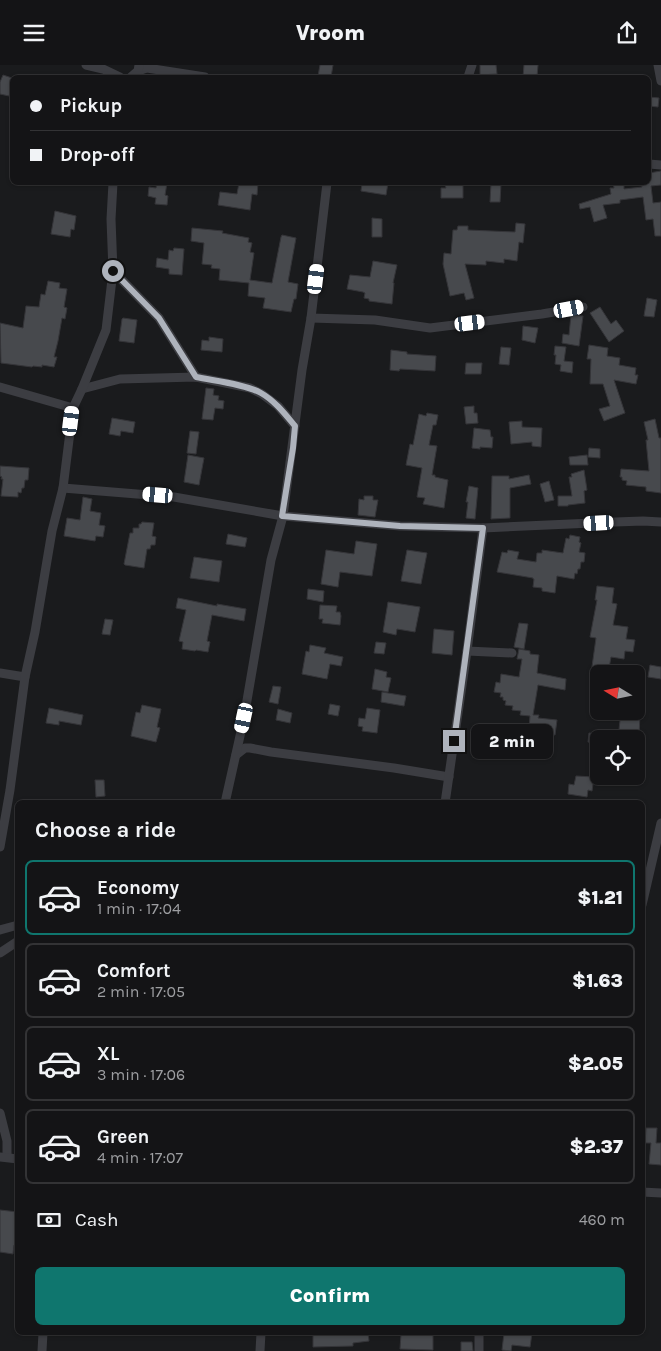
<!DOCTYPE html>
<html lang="en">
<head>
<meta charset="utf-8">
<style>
  body { margin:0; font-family:Karla,sans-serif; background:#1d1d1f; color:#f1f3f6; height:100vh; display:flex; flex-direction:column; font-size:19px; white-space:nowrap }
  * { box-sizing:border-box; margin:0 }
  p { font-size:16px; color:#9d9ea1 }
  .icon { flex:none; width:28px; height:28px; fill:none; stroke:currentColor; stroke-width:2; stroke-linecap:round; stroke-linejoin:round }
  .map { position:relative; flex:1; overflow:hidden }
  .side { position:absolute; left:15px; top:735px; width:630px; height:535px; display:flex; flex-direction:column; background:#141416; border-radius:8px; box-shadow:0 1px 4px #0004,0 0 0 1px #333335 }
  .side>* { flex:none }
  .top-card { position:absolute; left:10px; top:10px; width:641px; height:110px; border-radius:8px; box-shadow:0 1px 4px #0004,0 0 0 1px #333335; display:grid; align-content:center; height:110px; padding:0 20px; background:#141416 }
  .needle { width:32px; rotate:280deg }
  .fabs { position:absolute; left:590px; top:600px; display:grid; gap:10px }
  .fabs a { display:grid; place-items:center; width:55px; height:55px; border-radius:8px; background:#141416; box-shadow:0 1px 4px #0004,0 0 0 1px #333335; font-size:25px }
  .end { position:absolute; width:22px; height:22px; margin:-11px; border:6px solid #aeb3bc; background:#111; box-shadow:0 0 0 2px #111 }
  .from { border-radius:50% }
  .bubble { position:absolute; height:35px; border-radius:8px; background:#141416; box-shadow:0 1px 4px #0004,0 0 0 1px #333335; font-size:16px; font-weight:800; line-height:35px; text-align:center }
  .car { position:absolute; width:15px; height:30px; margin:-15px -8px; border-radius:6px; box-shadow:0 0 4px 1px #0007; background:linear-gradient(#fff 24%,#345 0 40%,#fff 0 76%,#345 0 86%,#fff 0) }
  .top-card b { display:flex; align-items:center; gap:18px; height:48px; font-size:19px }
  .top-card b+b { border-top:1px solid #333335 }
  .top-card i { width:12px; height:12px; background:#f1f3f6 }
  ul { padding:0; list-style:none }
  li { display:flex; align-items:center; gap:15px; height:75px; margin:0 10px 8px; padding:0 10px; border:2px solid #333335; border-radius:8px }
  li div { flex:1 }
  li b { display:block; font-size:19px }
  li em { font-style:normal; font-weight:800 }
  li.selected { border-color:#0f766e }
  li>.icon { width:45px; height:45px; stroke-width:1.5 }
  h2 { padding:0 20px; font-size:22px; line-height:60px }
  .pay { display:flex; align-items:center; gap:12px; height:55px; padding:0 20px; font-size:19px }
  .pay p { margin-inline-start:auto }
  .primary-button { display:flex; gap:10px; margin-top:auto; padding:10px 20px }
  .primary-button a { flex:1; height:58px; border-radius:8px; background:#0f766e; color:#fff; font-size:20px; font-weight:800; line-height:58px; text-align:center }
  header { display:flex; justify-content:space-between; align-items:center; height:65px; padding:0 20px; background:#141416; font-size:22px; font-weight:800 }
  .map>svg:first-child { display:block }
  .building { fill:#47494d; stroke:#353539 }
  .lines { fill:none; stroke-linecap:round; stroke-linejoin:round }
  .street { stroke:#3c3d42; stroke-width:9 }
  .route { stroke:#aeb3bc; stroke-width:6 }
</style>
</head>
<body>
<header><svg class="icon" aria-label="menu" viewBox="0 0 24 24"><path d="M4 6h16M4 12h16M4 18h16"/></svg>Vroom<svg class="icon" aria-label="share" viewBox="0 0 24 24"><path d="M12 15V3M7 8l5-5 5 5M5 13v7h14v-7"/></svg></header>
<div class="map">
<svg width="661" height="1286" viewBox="0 0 661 1286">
  <rect width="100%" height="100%" fill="#1a1b1d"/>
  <g class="building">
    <path d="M320,0H333L331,12L318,11Z"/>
    <path d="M480,0H496L497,9L480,10Z"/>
    <path d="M524,0H538L537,12H523Z"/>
    <path d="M3,10L12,13V20L9,31L0,29V17Z"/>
    <path d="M649,32L659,33L658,42L649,41Z"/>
    <path d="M661,106V120L651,121L653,138L661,137V171H655L653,154L646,155L643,132L620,135V138L603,140L607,153L594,157L590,142L580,144L579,139L611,129L610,123H614L613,118H624V124L642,122L641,118H649V108Z"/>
    <path d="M157,118H167L165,130L168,131L167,140L155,139L156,133L148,131L149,122L156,123Z"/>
    <path d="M239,118H258L257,130L252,129L250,145L218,140L220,127L237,129Z"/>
    <path d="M362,118H388L386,130L361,126Z"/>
    <path d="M444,118H463V133H441V123H446Z"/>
    <path d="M491,118L501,119L500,137H490Z"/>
    <path d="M55,146L76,151L74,165L71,164L70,172L51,169Z"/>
    <path d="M372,153L382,154V172H372Z"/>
    <path d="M516,158L525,159L523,178L519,177L517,196L504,194V198L486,196V200L465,199L474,233L466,235L464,228L450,231L443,199L444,188L451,189L453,165H457L458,161H468V165L515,167Z"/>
    <path d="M192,163L223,166L222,168L249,173L248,177L252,178L250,187L254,188L250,215L272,218L281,172L282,170L296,173L288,217L298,219L296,234H294L291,247L263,243L265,233L248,231L249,218L219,215L220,204L211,203L212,200L202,199L204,178L191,176Z"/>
    <path d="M174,183L184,184L182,210L169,209V204L156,202L157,193L168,195L169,185L173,186Z"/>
    <path d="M373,196L397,200L393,218H394L392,239L369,236V234L364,233L365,228L363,227L347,224L350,210L370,212Z"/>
    <path d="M48,216L60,218L59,223L67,224L64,242L67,243L65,254L62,253L58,276L54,292H57L54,302L42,300V302L33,301L32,302L1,298L0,258L23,263L26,241L39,242L41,229L45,230Z"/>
    <path d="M647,233L657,235L654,252L644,251Z"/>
    <path d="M600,242L611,259L616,255L624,266L609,277L590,248Z"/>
    <path d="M571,250L583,251L579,281L562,278L563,269L569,270Z"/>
    <path d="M123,253L137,255L134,278L119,276L122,254Z"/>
    <path d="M523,261L538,263L535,278L522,275Z"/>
    <path d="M209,272L223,274L222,287L201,285L202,275L209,276Z"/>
    <path d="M589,280L608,283L607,291L620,293L619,300L636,303L635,310H638L636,319L614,315L625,348L604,356L599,344L610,341L603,319H590L591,294H587Z"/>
    <path d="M555,281L566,282L564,296L573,297L572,308L560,306L561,300L555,299L556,290H554Z"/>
    <path d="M501,282L511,283L509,300L499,299Z"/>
    <path d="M391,285L407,287V289L436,291L435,306L400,304L399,306L390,305Z"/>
    <path d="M466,298H482L481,309H465Z"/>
    <path d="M206,323L214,324L213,330L219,331L218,335L224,336L223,344L215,343L213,355L202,354Z"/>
    <path d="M474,341V348H477L478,358L466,359L464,342Z"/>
    <path d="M427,348L438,350L436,360H433L429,380L437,381L432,410H435V412L448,415L444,443L423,439L425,433L417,432L422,403L406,400L410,379L413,380L419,349L426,351Z"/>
    <path d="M112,353L135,357L133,368L121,366L120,371L109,369Z"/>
    <path d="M655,354L659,373H661V428L646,426V422L626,420L627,416L622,415V412H620L621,404L649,406L646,375H648L644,357Z"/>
    <path d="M522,356V362L542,363L541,382L532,381V377L511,379L509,357Z"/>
    <path d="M474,363L490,365L491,372H493L492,383L480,382V384L472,383Z"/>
    <path d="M190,366L199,367L196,389L187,388Z"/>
    <path d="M589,383L600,384V393L588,392Z"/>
    <path d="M188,390L204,393L199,420L184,417Z"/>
    <path d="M587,390L588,400H570L569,392Z"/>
    <path d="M0,401L29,403L28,415H25L24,423H22L21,428L18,427V432L1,431L3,414H1L2,412L0,411Z"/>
    <path d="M584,405L587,425L584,426L585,438L568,440V441H558V431H572L569,412H572L571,409Z"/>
    <path d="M529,410L531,419L510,423V453L491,454L492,411H509V414Z"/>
    <path d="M549,416L554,435L545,437L540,419Z"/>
    <path d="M469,421L478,423L475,454L466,453L468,437H466Z"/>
    <path d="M364,431H373V435H378L375,452L358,450L359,434L364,435Z"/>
    <path d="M83,432L92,434L90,446L101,448L99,460L105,461L103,472L96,471L95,476L64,471L67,453L80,455Z"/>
    <path d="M142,457L154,458L152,471L156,472L155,480H151L150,484H147L144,503L125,500L124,499L130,468H133V463H139V459H141Z"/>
    <path d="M228,469L247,473L245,482L226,479Z"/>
    <path d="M570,470L580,472L579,477L581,478L579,487L585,488L584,497H581L580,504H578L577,509L575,508L574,514L557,511L555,528L542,526V523L533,522L534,514H533V513L497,507L502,487L507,488L508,485L519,487L517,494L536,497L537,488H542V485L563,488L566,473L569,474Z"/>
    <path d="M356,476L377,479L372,511L340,507L338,522L321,519L326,485L354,489Z"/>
    <path d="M407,485L427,488L421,519L401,516Z"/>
    <path d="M194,492L222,496L219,517L190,513Z"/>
    <path d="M597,521L614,523L612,538L617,539L613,560L628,562L626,574L635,575L633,587L625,586L624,594L611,592L608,609H591L596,573L590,572L597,535H595Z"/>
    <path d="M308,524L324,526L323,537L307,534Z"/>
    <path d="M178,533L217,541V539L246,544L244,556L212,550L207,576L210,577L208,587L196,585L195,586L182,584L183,577L179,576L186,545L176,543Z"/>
    <path d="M388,537L420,542L415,567L397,564L396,570L383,567Z"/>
    <path d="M320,540L337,541L336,547H340L341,551L340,560L322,558L323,554H319Z"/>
    <path d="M105,554L113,555L110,570L102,569Z"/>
    <path d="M519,558L528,559L524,584L514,582Z"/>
    <path d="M434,564L454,566L452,590L432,588Z"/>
    <path d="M376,577L386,578L384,589L374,588Z"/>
    <path d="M310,580L326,583L324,588L343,592L341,601L330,599L327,614L302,609L306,586L309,587Z"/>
    <path d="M519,584L530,586V589L539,590L537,608L566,614L565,625L538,620L533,650H539L538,653L557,655L555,670L533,668V664H529L530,651L520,650L521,646L512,645L513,641L505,640L506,636L503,635V632H500L501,628L494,627L496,617L500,618L501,609L519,612L522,594H517Z"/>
    <path d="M650,600L661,602V614L648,612Z"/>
    <path d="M375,604L387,607L386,612L391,613L388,627L372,624Z"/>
    <path d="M273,621L281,622L278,639L269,637Z"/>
    <path d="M382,627L406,631L404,641L381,637Z"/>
    <path d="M330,639L340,641L338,651L328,649Z"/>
    <path d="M142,640L161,644L157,662L160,663L156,677L131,671L136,647L140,648Z"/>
    <path d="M49,643L83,650L81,660L59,656V660L46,658Z"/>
    <path d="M367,643L380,645L377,668L362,666L363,662L358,661L359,653L365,654Z"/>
    <path d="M278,644L292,648L290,658L276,655Z"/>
    <path d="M621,646H640L639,674H618Z"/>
    <path d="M589,668L599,669V679L588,677Z"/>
    <path d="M576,711L594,712L592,726L588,725L587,732L568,729L569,719L574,720Z"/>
    <path d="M95,715H104L105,731L96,732Z"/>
    <path d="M646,1063H657L656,1078H661V1100L649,1099L651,1078H645Z"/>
    <path d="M0,1145L18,1147V1181L14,1180L13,1189L0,1187Z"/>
    <path d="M356,1268H368L369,1276L353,1278V1281L313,1282V1270Z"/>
    <path d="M413,1268H433V1285L400,1284L401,1269L414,1270Z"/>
    <path d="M504,1268H532L530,1282L512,1280L511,1286L502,1285Z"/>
    <path d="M461,1277H472L473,1286H461Z"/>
  </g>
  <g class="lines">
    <g class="street">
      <path d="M86,0L103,4L120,12"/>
      <path d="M658,0L661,16"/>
      <path d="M138,6L147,3L205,12"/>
      <path d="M131,12L138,6L139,0"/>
      <path d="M468,12L472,0"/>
      <path d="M649,99L661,100"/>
      <path d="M113,206L159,253L196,312"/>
      <path d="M311,253L375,255L430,263L542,249L583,242"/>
      <path d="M0,322L73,343"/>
      <path d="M82,324L120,314L196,312L250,323L262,329L278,341L295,361"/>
      <path d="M63,423L174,432L283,451L400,461L483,463L615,457L643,456L661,457"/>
      <path d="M467,586L512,588"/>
      <path d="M0,608L25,612"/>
      <path d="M236,690L245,683H250L271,687L394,703L449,712"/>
      <path d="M225,738L244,653L271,495L283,451L302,305L311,253L327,118"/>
      <path d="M445,738L467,586L483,463"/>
      <path d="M0,782L10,725L25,612L35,567L52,466L63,423L73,343L82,324L106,265L113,206L111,154L113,118"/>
      <path d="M642,840L661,758"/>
      <path d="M0,865L18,860"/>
      <path d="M0,888L18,876"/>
      <path d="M0,1048L7,1076V1092"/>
      <path d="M0,1092L18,1094"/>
      <path d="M642,1127L661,1128"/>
      <path d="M42,1286L43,1268"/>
      <path d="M260,1286L261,1268"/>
      <path d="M479,1286V1268"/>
    </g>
  </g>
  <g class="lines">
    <path class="route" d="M113,206L159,253L196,312C215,316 245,319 261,328C275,336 285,349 295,361L293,383L282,451L400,461L483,463L454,676"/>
  </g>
</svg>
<div class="fabs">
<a><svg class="needle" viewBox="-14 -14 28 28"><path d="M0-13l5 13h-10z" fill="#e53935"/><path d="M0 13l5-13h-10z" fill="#9d9ea1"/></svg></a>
<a><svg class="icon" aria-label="locate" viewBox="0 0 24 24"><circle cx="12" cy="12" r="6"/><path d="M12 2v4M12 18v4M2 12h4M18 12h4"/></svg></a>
</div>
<i class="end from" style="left:113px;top:206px"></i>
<i class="end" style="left:454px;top:676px"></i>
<div class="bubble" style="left:471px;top:659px;width:82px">2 min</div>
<i class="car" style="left:316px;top:214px;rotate:7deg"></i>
<i class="car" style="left:569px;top:244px;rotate:79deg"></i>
<i class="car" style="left:470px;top:258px;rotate:83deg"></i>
<i class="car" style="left:71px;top:356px;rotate:7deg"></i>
<i class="car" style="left:158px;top:430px;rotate:275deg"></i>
<i class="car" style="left:599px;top:458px;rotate:267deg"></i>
<i class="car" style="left:244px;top:653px;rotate:192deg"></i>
<div class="top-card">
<b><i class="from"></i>Pickup</b>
<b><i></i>Drop-off</b>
</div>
<section class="side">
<h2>Choose a ride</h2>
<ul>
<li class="selected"><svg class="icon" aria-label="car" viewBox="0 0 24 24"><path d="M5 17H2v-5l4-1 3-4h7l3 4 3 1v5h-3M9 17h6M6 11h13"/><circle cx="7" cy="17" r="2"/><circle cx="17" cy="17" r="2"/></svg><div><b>Economy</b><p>1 min · 17:04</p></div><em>$1.21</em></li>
<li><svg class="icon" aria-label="car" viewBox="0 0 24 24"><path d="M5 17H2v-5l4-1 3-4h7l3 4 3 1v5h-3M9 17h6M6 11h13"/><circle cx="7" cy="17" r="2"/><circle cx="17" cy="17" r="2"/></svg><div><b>Comfort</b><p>2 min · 17:05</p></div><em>$1.63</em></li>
<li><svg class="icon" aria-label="car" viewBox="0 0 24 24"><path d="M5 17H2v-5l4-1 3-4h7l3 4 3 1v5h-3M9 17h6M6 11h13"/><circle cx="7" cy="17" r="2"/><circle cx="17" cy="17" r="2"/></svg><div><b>XL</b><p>3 min · 17:06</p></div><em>$2.05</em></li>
<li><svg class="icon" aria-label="car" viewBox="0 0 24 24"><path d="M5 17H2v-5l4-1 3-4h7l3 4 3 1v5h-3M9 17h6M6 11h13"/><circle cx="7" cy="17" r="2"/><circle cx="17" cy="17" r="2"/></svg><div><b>Green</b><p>4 min · 17:07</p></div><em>$2.37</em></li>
</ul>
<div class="pay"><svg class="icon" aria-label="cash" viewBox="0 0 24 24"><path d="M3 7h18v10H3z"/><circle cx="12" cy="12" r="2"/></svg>Cash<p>460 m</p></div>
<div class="primary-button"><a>Confirm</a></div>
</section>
</div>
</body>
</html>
